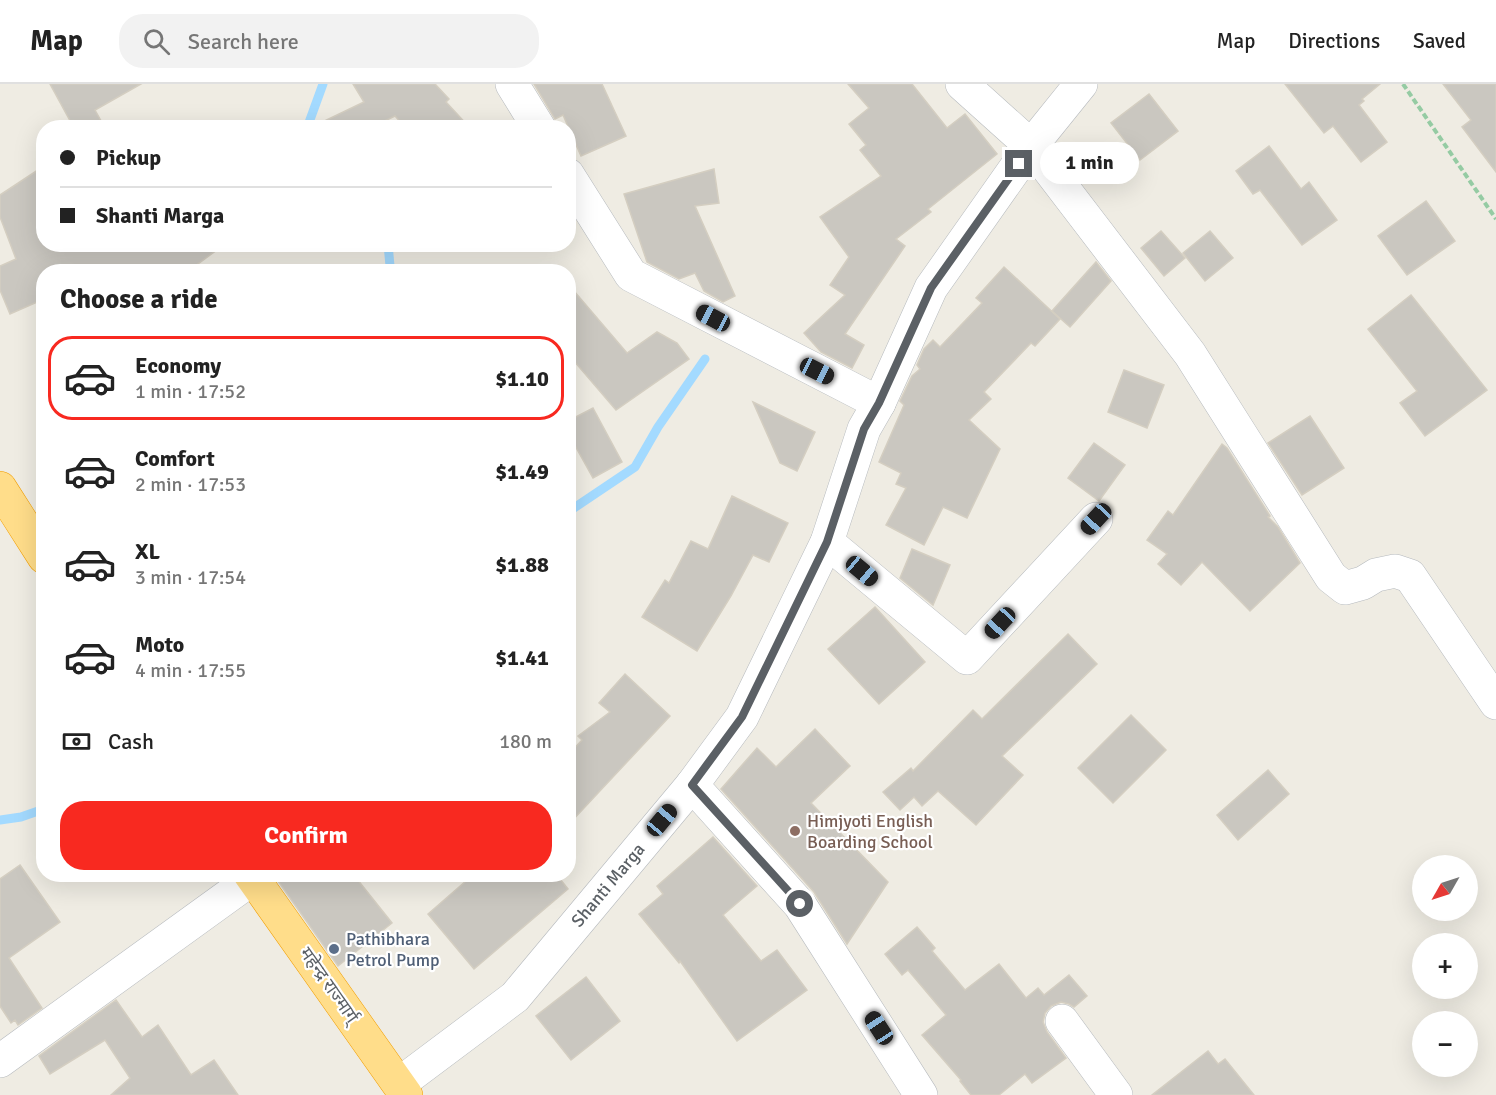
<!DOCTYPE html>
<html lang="en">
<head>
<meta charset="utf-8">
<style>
  body { margin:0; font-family:Signika,"Noto Sans Devanagari",sans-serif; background:#f2f2f2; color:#222; height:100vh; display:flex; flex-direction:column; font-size:22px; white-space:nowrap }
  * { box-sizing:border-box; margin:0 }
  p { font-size:20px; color:#767676 }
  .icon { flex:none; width:33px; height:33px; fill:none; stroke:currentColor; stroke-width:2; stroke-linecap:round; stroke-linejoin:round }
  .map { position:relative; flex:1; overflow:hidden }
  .details { position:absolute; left:36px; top:180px; width:540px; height:618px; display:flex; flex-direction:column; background:#fff; border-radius:24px; box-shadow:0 6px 24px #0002 }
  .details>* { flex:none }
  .banner { position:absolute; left:36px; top:36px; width:540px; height:132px; border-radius:24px; box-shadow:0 6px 24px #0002; display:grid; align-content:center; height:132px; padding:0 24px; background:#fff }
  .needle { width:39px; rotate:231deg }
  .buttons { position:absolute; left:1412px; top:771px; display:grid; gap:12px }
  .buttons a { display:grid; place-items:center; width:66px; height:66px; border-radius:50%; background:#fff; box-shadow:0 6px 24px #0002; font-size:30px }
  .end { position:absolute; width:27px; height:27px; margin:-14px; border:8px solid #5b6065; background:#fff; box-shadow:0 0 0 3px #fff }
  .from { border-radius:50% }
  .bubble { position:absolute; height:42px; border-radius:21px; background:#fff; box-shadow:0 6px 24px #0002; font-size:20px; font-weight:700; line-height:42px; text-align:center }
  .car { position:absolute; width:18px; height:36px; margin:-18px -9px; border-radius:8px; box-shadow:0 0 4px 2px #0007; background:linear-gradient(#222 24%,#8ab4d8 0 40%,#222 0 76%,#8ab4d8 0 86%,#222 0) }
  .banner b { display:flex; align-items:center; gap:21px; height:57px; font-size:22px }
  .banner b+b { border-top:2px solid #e0e0e0 }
  .banner i { width:15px; height:15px; background:#222 }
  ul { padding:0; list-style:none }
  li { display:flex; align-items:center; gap:18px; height:84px; margin:0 12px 9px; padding:0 12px; border:3px solid transparent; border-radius:24px }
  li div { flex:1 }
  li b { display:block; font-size:22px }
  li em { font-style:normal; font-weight:700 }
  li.on { border-color:#f82920 }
  li>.icon { width:54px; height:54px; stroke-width:1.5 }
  h2 { padding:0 24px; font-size:27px; line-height:72px }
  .pay { display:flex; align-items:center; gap:15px; height:66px; padding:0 24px; font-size:22px }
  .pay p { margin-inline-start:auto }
  .primary-button { display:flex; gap:12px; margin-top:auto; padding:12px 24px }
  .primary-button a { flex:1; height:69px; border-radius:24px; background:#f82920; color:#fff; font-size:24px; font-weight:700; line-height:69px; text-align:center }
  header { display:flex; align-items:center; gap:36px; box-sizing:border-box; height:84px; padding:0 30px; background:#fff; border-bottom:2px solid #e0e0e0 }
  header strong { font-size:28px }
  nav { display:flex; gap:33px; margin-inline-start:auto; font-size:21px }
  .search { width:420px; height:54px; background:#f2f2f2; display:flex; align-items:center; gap:15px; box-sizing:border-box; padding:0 21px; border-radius:24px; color:#767676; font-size:22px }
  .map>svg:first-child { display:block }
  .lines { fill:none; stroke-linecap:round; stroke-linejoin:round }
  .stream { stroke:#a3daff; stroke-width:9 }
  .building { fill:#cac7c0; stroke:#d4cec1; stroke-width:1.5 }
  .minor-casing { stroke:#b6babe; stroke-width:34 }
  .highway-casing { stroke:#f29e00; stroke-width:34 }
  .path { stroke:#95cba3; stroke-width:4; stroke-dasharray:6 3; stroke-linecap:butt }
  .minor { stroke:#fff; stroke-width:33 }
  .highway { stroke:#ffdd8a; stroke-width:33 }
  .route { stroke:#5b6065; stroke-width:8 }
  .education-dot { fill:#8d6e63; stroke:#fff; stroke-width:2 }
  .service-dot { fill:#5c6f8a; stroke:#fff; stroke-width:2 }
  .labels { text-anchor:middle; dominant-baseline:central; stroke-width:4.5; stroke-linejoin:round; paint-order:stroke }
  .education-label { font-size:18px; fill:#785e54; stroke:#fff; text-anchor:start }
  .street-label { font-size:18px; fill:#5b6065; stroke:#fff }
  .service-label { font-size:18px; fill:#4e5e75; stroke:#fff; text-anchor:start }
</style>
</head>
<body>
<header>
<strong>Map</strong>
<div class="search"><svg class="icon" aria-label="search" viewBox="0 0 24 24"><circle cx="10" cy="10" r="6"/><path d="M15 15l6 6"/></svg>Search here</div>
<nav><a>Map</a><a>Directions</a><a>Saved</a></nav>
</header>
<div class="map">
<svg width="1496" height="1011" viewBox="0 0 1496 1011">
  <rect width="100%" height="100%" fill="#efece3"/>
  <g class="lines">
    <g class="stream">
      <path d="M307,44L323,0"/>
      <path d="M388,188L390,182L388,160"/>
      <path d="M568,428L635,383L658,343L705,275"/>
      <path d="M0,736L21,733L44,725"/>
    </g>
  </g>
  <g class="building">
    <path d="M50,0H141L95,26L105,44H74Z"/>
    <path d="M353,0H435L449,15L446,18L470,44H406L395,32L370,44H310L364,18Z"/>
    <path d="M534,0H602L626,52L581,72L563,31L555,35Z"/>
    <path d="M848,0H912L947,44L965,30L997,70L928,125L931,128L896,155L905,162L845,250L864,261L852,284L821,268L804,249L845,211L830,201L849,173L820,133L881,92L860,66L866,61L849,40L869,24Z"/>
    <path d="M1285,0H1380L1362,15L1364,17L1359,21L1387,58L1361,78L1333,42L1324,49Z"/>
    <path d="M1443,0H1496V88L1462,43L1471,36Z"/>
    <path d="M1149,10L1178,47L1140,76L1111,39Z"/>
    <path d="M1269,62L1301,105L1309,98L1337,136L1302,161L1260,106L1253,110L1236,87Z"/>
    <path d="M44,82V160H225L187,188H44V215L10,230L0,206V182L16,175L0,133V111Z"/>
    <path d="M714,85L719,119L695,122L735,212L723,218L704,207L695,189L679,195L647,178L624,110Z"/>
    <path d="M1426,117L1455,157L1407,191L1378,152Z"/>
    <path d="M1161,147L1185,174L1164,192L1141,164Z"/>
    <path d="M1210,147L1233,174L1205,197L1183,169Z"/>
    <path d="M1096,178L1111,197L1070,243L1052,227Z"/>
    <path d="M1004,183L1060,235L1035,262L1031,259L984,308L991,315L969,336L1000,365L967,434L943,423L924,461L886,441L906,404L896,400L901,389L879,378L904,321L900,317L912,292L920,285L917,281L924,265L933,256L940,263L982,219L976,214Z"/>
    <path d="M568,200L627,269L657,248L677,259L689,275L616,326L568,270Z"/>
    <path d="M1411,211L1487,306L1425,352L1400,319L1417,307L1368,245Z"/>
    <path d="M1124,286L1164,301L1147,344L1108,328Z"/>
    <path d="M753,318L815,348L797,387L780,379Z"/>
    <path d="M593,324L622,378L593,394L568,349V337Z"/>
    <path d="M1310,332L1344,384L1302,411L1268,359Z"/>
    <path d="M1094,359L1125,381L1099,417L1068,394Z"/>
    <path d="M1222,360L1227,364L1270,432L1268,433L1278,443L1300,479L1250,527L1202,478L1181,501L1158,480L1167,470L1147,456L1168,427L1173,431Z"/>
    <path d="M732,412L788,439L769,478L753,471L731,512L697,567L642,533L665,496L669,499L691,457L708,465Z"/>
    <path d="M912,465L950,481L933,521L900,494Z"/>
    <path d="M875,523L925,578L879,620L828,565Z"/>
    <path d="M1068,550L1097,580L1002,672L1023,691L976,741L938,707L922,722L914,713L900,726L883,708L911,684L913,687L973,626L982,635Z"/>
    <path d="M625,590L670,632L568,741V671L582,656L578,652L610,628L599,619Z"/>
    <path d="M1131,631L1166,666L1113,719L1078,684Z"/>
    <path d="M815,645L850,682L811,719L888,798L847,860L814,808L721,705L757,664L776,683Z"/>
    <path d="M1268,686L1289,710L1238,756L1217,731Z"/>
    <path d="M713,753L757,802L723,831L761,877L777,866L807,906L737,957L680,877L679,879L639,830L663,810L657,802Z"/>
    <path d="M20,781L60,838L9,874L42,924L18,941L15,936L11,939L0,922V795Z"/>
    <path d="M273,790H353L392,839L338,882Z"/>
    <path d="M474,790H556L568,805L474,885L428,830Z"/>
    <path d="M917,843L935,864L932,867L965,906L999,880L1026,914L1038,904L1044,911L1069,891L1087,912L1074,923L1069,920L1061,918L1051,922L1045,929L1043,938L1047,948L1066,974L1032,999L1025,990L999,1011H971L960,997L961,996L922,951L946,931L908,886L902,891L885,870Z"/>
    <path d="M586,893L620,937L571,976L536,932Z"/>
    <path d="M116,916L142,953L158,941L191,991L214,976L238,1011H111L130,994L105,956L50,990L39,972Z"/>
    <path d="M1208,967L1218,980L1225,975L1254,1011H1152Z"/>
  </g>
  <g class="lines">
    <g class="minor-casing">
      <g id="minor">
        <path d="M512,0L539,44"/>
        <path d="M962,0L1031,62L1190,270L1331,493L1345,504L1363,499L1376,491L1395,487L1410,492L1496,619"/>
        <path d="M568,91L631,191L879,319"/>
        <path d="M827,458L967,574L1096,435"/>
        <path d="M692,701L800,821L921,1011"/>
        <path d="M1062,937L1116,1011"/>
        <path d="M0,977L253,794"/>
        <path d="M399,1000L515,913L692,701L742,633L827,458L864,345L879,319L931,204L1031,62L1081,0"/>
      </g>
    </g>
    <g class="highway-casing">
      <g id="highway">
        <path d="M0,404L44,473"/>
        <path d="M250,790L406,1011"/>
      </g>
    </g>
    <path class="path" d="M1403,0L1496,135"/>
    <use href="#minor" class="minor"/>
    <use href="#highway" class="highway"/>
  </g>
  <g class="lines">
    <path class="route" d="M800,820L692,701L742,633L827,458L864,345L879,319L931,204L1019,80"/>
  </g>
  <circle class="education-dot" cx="795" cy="747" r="6"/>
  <circle class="service-dot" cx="334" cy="865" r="6"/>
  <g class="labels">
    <g class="education-label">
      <text x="807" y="737">Himjyoti English<tspan x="807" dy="21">Boarding School</tspan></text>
    </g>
    <g class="street-label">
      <text transform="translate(608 801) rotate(-50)">Shanti Marga</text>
      <text transform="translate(329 901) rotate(55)">महेन्द्र राज्मार्ग्</text>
    </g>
    <g class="service-label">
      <text x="346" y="855">Pathibhara<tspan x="346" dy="21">Petrol Pump</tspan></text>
    </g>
  </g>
</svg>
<div class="buttons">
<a><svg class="needle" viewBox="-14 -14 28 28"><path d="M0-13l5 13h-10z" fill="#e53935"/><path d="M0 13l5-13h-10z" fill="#767676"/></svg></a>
<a>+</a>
<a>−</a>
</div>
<i class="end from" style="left:800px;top:820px"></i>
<i class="end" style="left:1019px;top:80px"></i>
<div class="bubble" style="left:1040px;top:58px;width:99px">1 min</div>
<i class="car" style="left:713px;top:234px;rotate:298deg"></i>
<i class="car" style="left:817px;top:287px;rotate:117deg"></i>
<i class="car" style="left:1096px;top:435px;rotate:223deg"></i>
<i class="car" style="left:862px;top:487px;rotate:130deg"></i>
<i class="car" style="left:1000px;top:539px;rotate:223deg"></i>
<i class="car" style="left:662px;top:736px;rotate:40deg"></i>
<i class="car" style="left:879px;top:944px;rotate:327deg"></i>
<div class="banner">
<b><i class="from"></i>Pickup</b>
<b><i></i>Shanti Marga</b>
</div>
<section class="details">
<h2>Choose a ride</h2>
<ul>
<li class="on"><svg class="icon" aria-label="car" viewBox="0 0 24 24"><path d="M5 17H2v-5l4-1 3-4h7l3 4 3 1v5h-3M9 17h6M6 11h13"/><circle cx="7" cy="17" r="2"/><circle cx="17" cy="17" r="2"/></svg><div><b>Economy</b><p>1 min · 17:52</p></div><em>$1.10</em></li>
<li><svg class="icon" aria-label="car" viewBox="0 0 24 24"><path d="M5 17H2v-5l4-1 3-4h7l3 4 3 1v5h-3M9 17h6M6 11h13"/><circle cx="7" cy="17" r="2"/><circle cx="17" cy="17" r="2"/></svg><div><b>Comfort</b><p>2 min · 17:53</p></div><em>$1.49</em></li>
<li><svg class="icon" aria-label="car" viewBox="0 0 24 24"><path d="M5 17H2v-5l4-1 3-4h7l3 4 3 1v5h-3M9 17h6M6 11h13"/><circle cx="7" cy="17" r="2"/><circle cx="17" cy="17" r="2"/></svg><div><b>XL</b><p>3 min · 17:54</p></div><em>$1.88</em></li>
<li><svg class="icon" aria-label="car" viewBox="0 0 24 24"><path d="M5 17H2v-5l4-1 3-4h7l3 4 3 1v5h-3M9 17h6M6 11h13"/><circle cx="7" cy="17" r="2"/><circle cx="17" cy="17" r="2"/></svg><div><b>Moto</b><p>4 min · 17:55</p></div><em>$1.41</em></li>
</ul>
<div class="pay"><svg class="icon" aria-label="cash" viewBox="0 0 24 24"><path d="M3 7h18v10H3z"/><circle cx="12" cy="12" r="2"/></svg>Cash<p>180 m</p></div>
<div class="primary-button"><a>Confirm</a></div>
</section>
</div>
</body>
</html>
